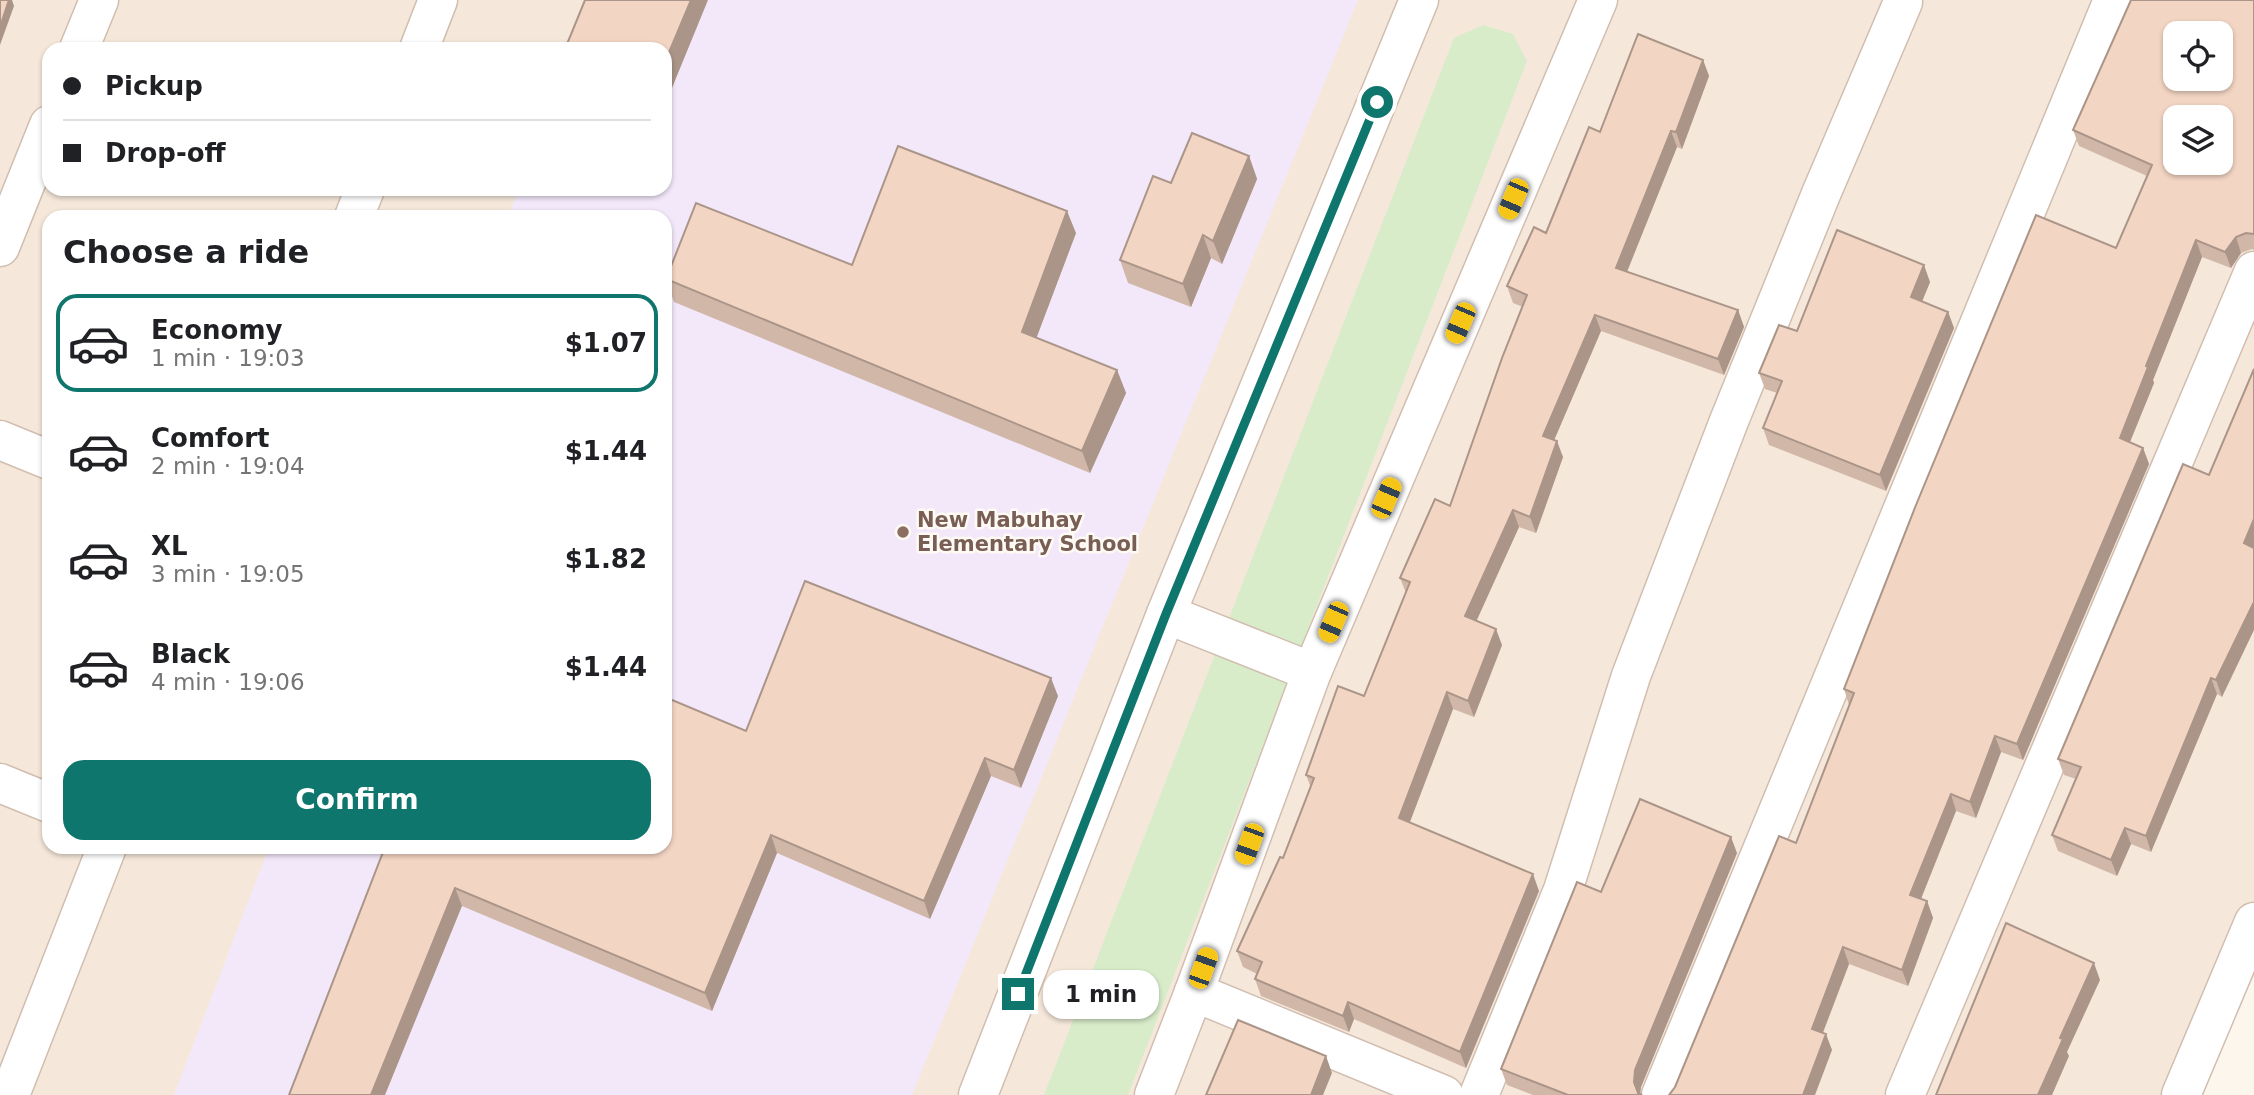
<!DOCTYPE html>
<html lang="en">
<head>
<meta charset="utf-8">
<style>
  body { margin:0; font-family:"DejaVu Sans",sans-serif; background:#f2f2f2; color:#202124; height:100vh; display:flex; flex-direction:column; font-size:26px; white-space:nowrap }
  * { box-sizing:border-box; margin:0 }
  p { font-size:23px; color:#757577 }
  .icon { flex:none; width:38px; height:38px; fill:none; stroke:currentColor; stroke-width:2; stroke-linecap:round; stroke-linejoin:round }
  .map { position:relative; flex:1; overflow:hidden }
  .side { position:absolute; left:42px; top:210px; width:630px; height:644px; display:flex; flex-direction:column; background:#fff; border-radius:21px; box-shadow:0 2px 5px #0004 }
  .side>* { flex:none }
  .hud { position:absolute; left:42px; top:42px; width:630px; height:154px; border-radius:21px; box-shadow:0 2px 5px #0004; display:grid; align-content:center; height:154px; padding:0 21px; background:#fff }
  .tools { position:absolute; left:2163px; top:21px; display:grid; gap:14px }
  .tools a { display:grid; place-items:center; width:70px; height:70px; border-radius:14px; background:#fff; box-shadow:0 2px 5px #0004; font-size:35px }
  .end { position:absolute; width:32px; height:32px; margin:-16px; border:9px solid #0f766e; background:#fff; box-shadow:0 0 0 4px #fff }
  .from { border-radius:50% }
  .bubble { position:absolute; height:49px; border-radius:21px; background:#fff; box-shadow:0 2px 5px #0004; font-size:23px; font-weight:800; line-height:49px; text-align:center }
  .car { position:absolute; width:21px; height:42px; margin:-21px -10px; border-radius:9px; box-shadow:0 0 5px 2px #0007; background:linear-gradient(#f5c518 24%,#345 0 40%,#f5c518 0 76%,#345 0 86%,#f5c518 0) }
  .hud b { display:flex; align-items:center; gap:24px; height:66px; font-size:26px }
  .hud b+b { border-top:2px solid #e0e0e0 }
  .hud i { width:18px; height:18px; background:#202124 }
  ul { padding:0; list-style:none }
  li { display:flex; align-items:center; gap:21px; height:98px; margin:0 14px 10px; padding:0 7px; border:4px solid transparent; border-radius:21px }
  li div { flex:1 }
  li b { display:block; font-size:26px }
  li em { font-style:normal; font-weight:800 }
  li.on { border-color:#0f766e }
  li>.icon { width:63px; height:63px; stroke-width:1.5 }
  h2 { padding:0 21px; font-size:32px; line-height:84px }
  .action { display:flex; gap:14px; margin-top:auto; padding:14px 21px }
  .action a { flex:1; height:80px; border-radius:21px; background:#0f766e; color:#fff; font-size:28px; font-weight:800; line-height:80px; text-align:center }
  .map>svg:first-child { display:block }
  .residential { fill:#f5e8da; fill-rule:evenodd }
  .education { fill:#f3e8fa }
  .green { fill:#d8ecc9 }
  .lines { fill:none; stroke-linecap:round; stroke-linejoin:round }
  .minor-casing { stroke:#d1beb0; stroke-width:41 }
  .minor { stroke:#fff; stroke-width:38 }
  .wall { fill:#d1b7a8 }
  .shaded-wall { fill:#aa9588 }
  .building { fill:#f3d5c3; stroke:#aa9588; stroke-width:2; fill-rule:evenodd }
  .route { stroke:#0f766e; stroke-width:9 }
  .education-dot { fill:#8d6e63; stroke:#fffaf3; stroke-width:2.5 }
  .labels { text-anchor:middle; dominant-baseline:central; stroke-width:5; stroke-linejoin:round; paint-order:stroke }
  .education-label { font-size:21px; font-weight:bold; fill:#785e54; stroke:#fffaf3; text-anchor:start }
</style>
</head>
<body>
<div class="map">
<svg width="2254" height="1095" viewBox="0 0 2254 1095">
  <rect width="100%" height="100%" fill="#fdf6ec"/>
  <path class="residential" d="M0,0H2254V960L2197,1095H0ZM2175,33H2221V79H2175ZM49,49H665V189H49ZM2175,117H2221V163H2175ZM49,217H665V847H49Z"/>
  <path class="education" d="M591,0H1358L912,1095H174L269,847H665V217H508L519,189H665V49Z"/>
  <path class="green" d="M1483,25L1513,34L1527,61L1128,1095H1044L1454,38Z"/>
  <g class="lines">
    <g class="minor-casing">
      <g id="minor">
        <path d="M79,49L99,0"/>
        <path d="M419,49L438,0"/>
        <path d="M354,217L365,189"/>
        <path d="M0,247L49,125"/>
        <path d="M0,440L49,460"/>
        <path d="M1166,614L1312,672"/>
        <path d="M0,783L49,803"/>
        <path d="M1194,992L1444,1095"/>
        <path d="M10,1095L107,847"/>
        <path d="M978,1095L1166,614L1419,0"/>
        <path d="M1154,1095L1194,992L1312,672L1598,0"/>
        <path d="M1479,1095L1563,890L1631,676L1729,421L1821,194L1903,2"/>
        <path d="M1661,1095L2113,0"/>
        <path d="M1905,1095L2254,271"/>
        <path d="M2181,1095L2254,922"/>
      </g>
    </g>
    <use href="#minor" class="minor"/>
  </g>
  <g class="wall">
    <path d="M2254,0V250L2252,249L2241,253L2231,268L2202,257L2153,380L2154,383L2130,442L2143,448L2149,464L2023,760L2001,752L1976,818L1956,811L1921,899L1927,901L1933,918L1908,986L1849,964L1823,1033L1832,1050L1675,1087L1796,843L1849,705L1844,689L2116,248L2147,176L2079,146L2073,130Z"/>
    <path d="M1703,60L1709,76L1682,149L1677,147L1627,272L1738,310L1744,327L1724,375L1601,331L1554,440L1563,457L1536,533L1519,527L1476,621L1502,645L1474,717L1453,709L1409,823L1539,891L1466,1068L1354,1019L1349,1032L1261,996L1255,979L1257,974L1243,967L1237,951L1283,858L1311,788L1306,775L1364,696L1406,593L1400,578L1450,506L1523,307L1513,303L1507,286L1546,233L1600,132Z"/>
    <path d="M1249,156L1257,179L1222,264L1211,258L1191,307L1128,283L1120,260L1171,183Z"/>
    <path d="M1076,233L1036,338L1117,370L1126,393L1090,473L674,302L666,279L852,265Z"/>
    <path d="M1930,282L1922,301L1948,312L1954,328L1886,491L1769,445L1763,428L1777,393L1765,389L1759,373L1797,331Z"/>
    <path d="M2209,475L2222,697L2217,694L2151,852L2131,844L2117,876L2058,851L2052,835L2076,779L2064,775L2058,759Z"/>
    <path d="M1058,696L1021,788L991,776L930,919L777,853L712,1011L462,906L385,847L746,731Z"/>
    <path d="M1737,853L1641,1087L1640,1094L1642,1095H1533L1507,1085L1501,1069L1601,892Z"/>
  </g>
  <g class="shaded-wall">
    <path d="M9,0H12L14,6L0,45V27Z"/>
    <path d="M691,0H708L665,105V62Z"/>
    <path d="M1703,60L1709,76L1682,149L1676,132Z"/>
    <path d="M1671,131L1677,147L1622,284L1616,268Z"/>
    <path d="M1249,156L1257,179L1222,264L1213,241Z"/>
    <path d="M1067,211L1076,233L1030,355L1022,332Z"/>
    <path d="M1203,235L1211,258L1191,307L1183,284Z"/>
    <path d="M2236,237L2241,253L2231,268L2225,252Z"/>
    <path d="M2196,240L2202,257L2153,380L2154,383L2125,454L2120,438L2146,366Z"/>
    <path d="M1924,265L1930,282L1917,314L1911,297Z"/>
    <path d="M1738,310L1744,327L1724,375L1718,359Z"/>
    <path d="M1948,312L1954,328L1886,491L1880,475Z"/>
    <path d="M1595,315L1601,331L1549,452L1543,436Z"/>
    <path d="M1117,370L1126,393L1090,473L1082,451Z"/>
    <path d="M1557,441L1563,457L1536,533L1530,517Z"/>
    <path d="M2143,448L2149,464L2023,760L2017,744Z"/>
    <path d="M1513,510L1519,527L1471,633L1465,616Z"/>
    <path d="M2254,519V549L2244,543Z"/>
    <path d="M2254,602V630L2222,697L2216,680Z"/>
    <path d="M1496,629L1502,645L1474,717L1468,701Z"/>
    <path d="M1051,678L1058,696L1021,788L1014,770Z"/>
    <path d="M2211,678L2217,694L2151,852L2146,836Z"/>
    <path d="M1447,692L1453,709L1405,835L1399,818Z"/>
    <path d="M1995,736L2001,752L1976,818L1970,802Z"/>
    <path d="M985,758L991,776L930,919L924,901Z"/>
    <path d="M1951,794L1956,811L1916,911L1910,895Z"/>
    <path d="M2125,828L2131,844L2117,876L2111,860Z"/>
    <path d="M771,835L777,853L712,1011L705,993Z"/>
    <path d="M1731,837L1737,853L1641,1087L1640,1095L1634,1082L1635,1070Z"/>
    <path d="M1533,874L1539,891L1466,1068L1460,1052Z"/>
    <path d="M455,888L462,906L385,1095H371Z"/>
    <path d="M1927,901L1933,918L1908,986L1902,970Z"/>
    <path d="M1843,947L1849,964L1818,1045L1812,1029Z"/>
    <path d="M2094,963L2100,980L2067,1052L2069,1056L2052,1095H2038L2060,1038Z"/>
    <path d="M1348,1002L1354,1019L1349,1032L1343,1016Z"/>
    <path d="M1826,1034L1832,1050L1815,1095H1803Z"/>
    <path d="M1326,1056L1332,1073L1323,1095H1311Z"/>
  </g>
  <g class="building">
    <path d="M0,0H9L0,27Z"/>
    <path d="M585,0H691L665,62V49H565Z"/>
    <path d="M2131,0H2254V234L2246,233L2236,237L2225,252L2196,240L2146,366L2148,367L2120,438L2143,448L2017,744L1995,736L1970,802L1951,794L1910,895L1927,901L1902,970L1843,947L1812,1029L1826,1034L1803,1095H1669L1675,1087L1779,836L1796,843L1854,693L1844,689L1916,505L2036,215L2116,248L2152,165L2073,130ZM2175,33H2221V79H2175ZM2175,117H2221V163H2175Z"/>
    <path d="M1638,34L1703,60L1676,132L1671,131L1616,268L1738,310L1718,359L1595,315L1543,436L1557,441L1530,517L1513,510L1465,616L1496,629L1468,701L1447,692L1399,818L1533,874L1460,1052L1348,1002L1343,1016L1255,979L1262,962L1237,951L1280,857L1283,858L1314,778L1306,775L1338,686L1364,696L1410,582L1400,578L1435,499L1450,506L1502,358L1527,295L1507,286L1534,227L1546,233L1589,127L1600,132Z"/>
    <path d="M1192,133L1249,156L1213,241L1203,235L1183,284L1120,260L1153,176L1171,183Z"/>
    <path d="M898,146L1067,211L1022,332L1117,370L1082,451L666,279L696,203L852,265Z"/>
    <path d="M1837,230L1924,265L1911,297L1948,312L1880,475L1763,428L1782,381L1759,373L1779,325L1797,331Z"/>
    <path d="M2254,369V519L2244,543L2254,548V602L2216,680L2211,678L2146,836L2125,828L2111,860L2052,835L2081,767L2058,759L2183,464L2209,475Z"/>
    <path d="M805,581L1051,678L1014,770L985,758L924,901L771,835L705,993L455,888L371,1095H289L385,847H665V697L746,731Z"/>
    <path d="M1640,799L1731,837L1635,1070L1634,1082L1638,1093L1642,1095H1568L1501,1069L1577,882L1601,892Z"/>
    <path d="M2006,923L2094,963L2060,1038L2063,1039L2038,1095H1936Z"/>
    <path d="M1238,1020L1326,1056L1311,1095H1206Z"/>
  </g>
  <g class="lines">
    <path class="route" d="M1018,994L1166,614L1377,102"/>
  </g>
  <circle class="education-dot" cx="903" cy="532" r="7"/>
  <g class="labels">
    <g class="education-label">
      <text x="917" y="520">New Mabuhay<tspan x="917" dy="24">Elementary School</tspan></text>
    </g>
  </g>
</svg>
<div class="tools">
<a><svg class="icon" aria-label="locate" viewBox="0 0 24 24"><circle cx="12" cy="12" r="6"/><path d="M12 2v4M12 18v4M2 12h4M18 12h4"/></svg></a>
<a><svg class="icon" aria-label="layers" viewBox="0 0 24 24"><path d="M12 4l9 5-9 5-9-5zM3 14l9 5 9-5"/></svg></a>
</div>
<i class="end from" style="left:1377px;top:102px"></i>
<i class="end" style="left:1018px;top:994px"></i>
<div class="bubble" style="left:1043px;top:970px;width:116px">1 min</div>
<i class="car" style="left:1513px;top:199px;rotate:203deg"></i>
<i class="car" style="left:1460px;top:323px;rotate:203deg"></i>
<i class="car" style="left:1386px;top:498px;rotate:23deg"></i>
<i class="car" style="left:1333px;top:622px;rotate:203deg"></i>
<i class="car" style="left:1249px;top:844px;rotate:200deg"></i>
<i class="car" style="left:1203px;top:968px;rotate:20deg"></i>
<div class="hud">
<b><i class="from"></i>Pickup</b>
<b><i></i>Drop-off</b>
</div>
<section class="side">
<h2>Choose a ride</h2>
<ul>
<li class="on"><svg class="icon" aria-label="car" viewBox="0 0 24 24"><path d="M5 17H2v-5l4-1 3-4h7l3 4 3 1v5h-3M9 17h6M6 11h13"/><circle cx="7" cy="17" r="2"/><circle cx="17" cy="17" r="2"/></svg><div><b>Economy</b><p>1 min · 19:03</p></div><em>$1.07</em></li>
<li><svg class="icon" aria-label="car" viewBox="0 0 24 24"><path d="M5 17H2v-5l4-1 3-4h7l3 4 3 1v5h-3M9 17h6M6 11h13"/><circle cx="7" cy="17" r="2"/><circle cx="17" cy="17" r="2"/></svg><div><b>Comfort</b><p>2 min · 19:04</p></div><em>$1.44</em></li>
<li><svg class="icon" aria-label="car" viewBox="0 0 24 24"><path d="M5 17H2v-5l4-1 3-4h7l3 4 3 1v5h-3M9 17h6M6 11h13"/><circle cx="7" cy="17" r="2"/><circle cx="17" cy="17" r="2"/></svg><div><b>XL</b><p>3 min · 19:05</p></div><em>$1.82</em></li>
<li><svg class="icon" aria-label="car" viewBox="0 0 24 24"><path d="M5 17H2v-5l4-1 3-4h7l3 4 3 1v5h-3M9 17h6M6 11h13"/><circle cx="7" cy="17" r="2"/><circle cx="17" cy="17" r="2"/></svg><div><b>Black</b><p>4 min · 19:06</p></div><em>$1.44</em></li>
</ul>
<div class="action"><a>Confirm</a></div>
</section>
</div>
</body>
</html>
